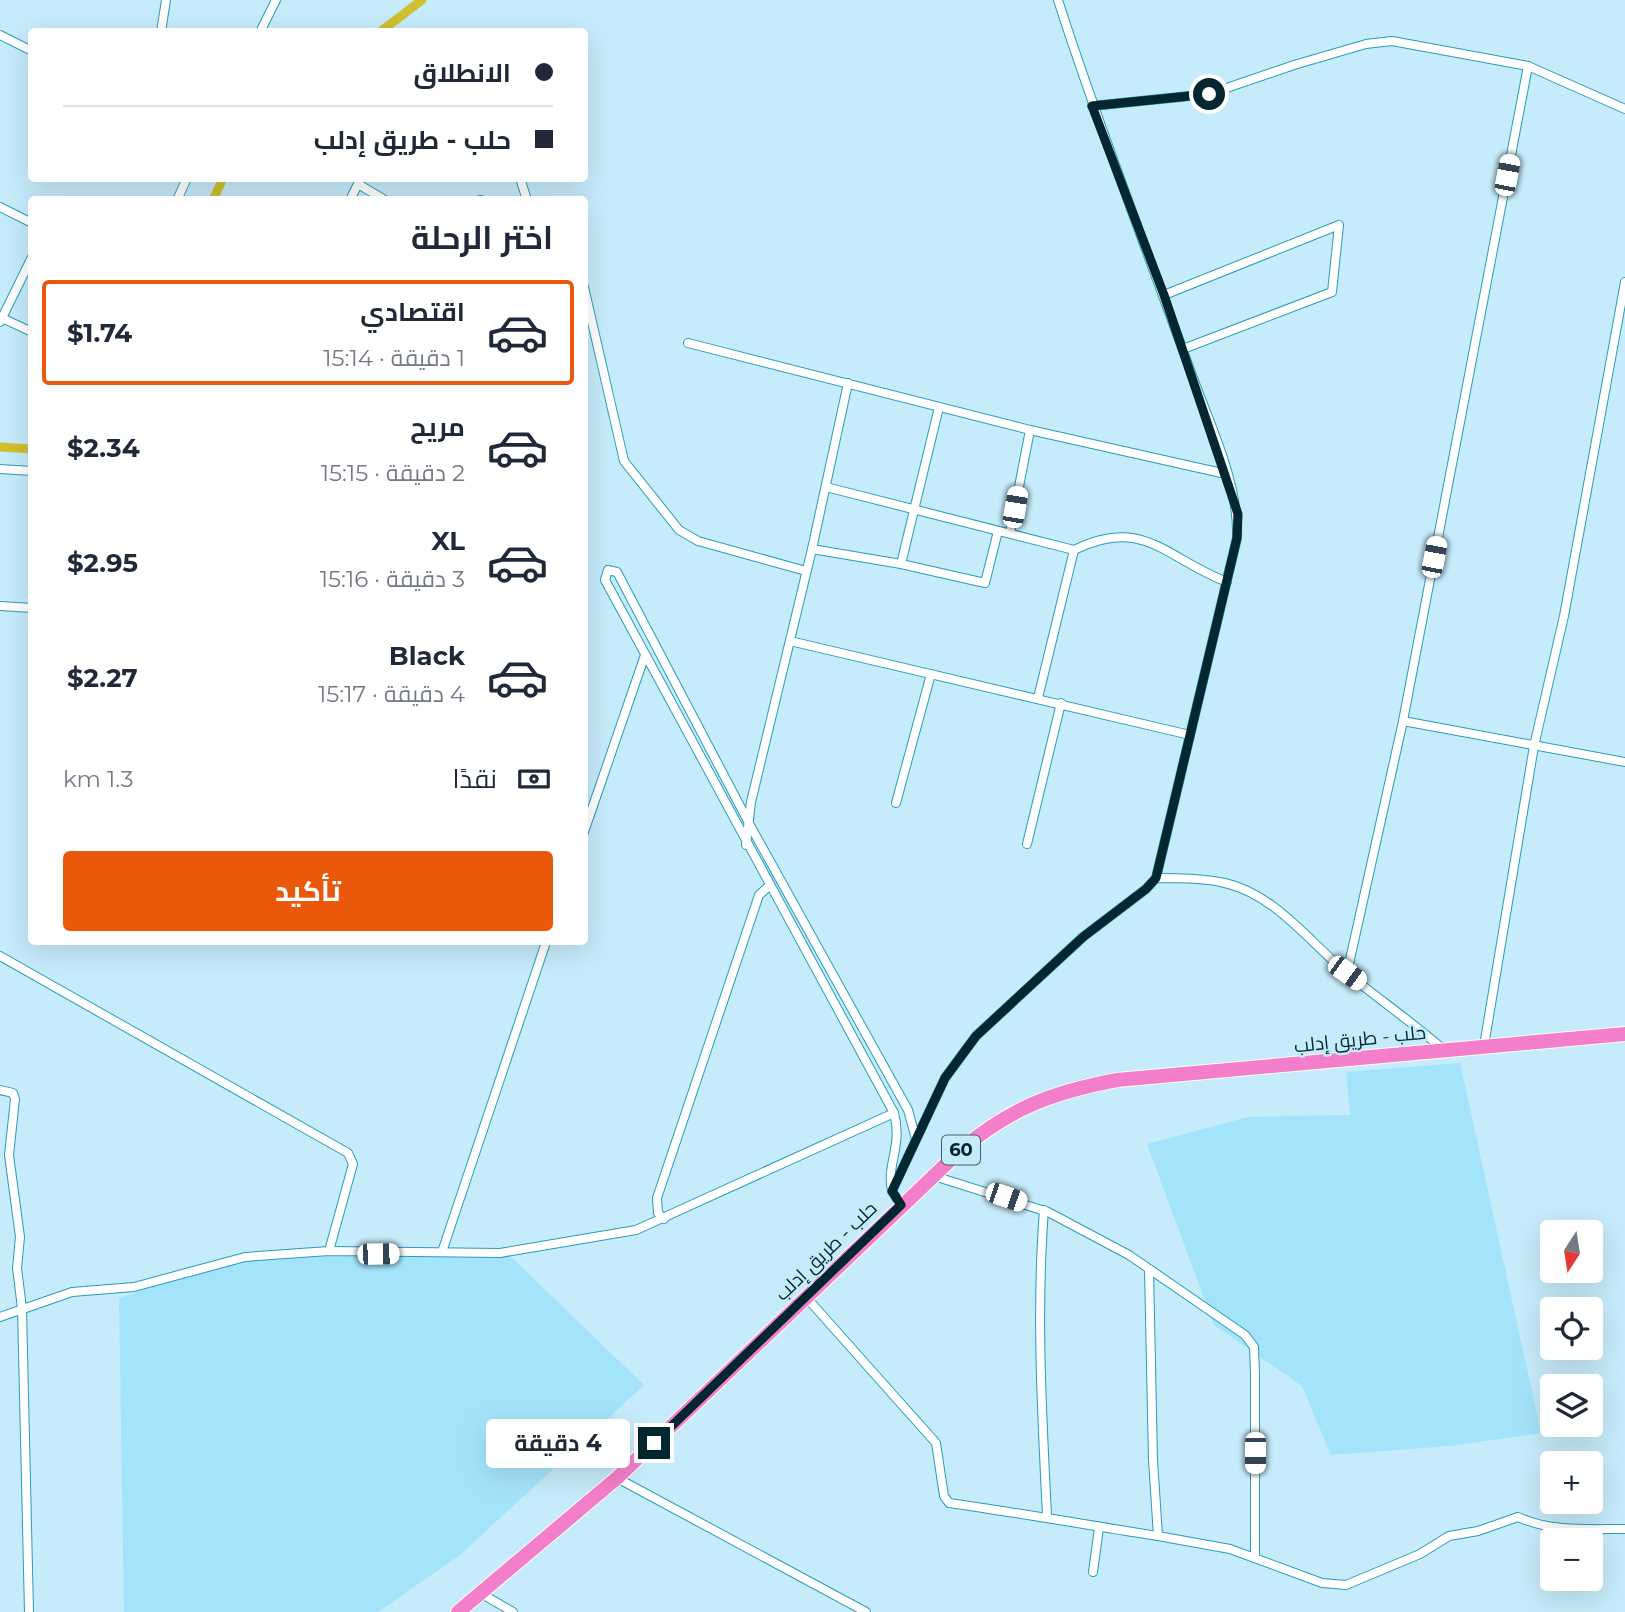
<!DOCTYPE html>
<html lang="ar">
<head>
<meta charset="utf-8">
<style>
  body { margin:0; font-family:Montserrat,Cairo,sans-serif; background:#f6f6f7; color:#1f2937; direction:rtl; height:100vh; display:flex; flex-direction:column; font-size:26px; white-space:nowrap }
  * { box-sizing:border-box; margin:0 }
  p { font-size:23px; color:#747a83 }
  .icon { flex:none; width:38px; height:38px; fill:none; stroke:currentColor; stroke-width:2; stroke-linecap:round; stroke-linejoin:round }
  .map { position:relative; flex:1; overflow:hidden; direction:ltr }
  .drawer { position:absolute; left:28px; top:196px; width:560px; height:749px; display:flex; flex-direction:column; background:#fff; border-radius:7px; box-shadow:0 7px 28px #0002; direction:rtl }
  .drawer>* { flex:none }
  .hud { position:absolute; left:28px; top:28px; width:560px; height:154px; border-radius:7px; box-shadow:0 7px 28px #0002; direction:rtl; display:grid; align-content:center; height:154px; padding:0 35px; background:#fff }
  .needle { width:46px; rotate:192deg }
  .controls { position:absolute; left:1540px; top:1220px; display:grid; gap:14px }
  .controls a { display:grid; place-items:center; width:63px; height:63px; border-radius:7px; background:#fff; box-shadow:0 7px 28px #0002; font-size:35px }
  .end { position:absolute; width:32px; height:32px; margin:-16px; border:9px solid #032731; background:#fff; box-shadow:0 0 0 4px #fff }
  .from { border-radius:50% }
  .bubble { position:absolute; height:49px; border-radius:7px; background:#fff; box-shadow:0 7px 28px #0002; font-size:23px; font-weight:700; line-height:49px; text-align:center; direction:rtl }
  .car { position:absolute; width:21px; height:42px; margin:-21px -10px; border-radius:9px; box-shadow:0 0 5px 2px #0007; background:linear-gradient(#fff 24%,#345 0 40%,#fff 0 76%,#345 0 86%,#fff 0) }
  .hud b { display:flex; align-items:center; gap:24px; height:66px; font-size:26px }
  .hud b+b { border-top:2px solid #e0e1e3 }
  .hud i { width:18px; height:18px; background:#1f2937 }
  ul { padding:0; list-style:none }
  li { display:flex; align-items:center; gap:21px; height:105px; margin:0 14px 10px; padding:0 21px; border:4px solid transparent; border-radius:7px }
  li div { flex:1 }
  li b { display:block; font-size:26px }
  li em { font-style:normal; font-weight:700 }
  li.on { border-color:#ea580c }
  li>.icon { width:63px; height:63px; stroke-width:1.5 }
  h2 { padding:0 35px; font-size:32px; line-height:84px }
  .pay { display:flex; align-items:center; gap:18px; height:77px; padding:0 35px; font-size:26px }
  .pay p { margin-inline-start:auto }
  .cta { display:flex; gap:14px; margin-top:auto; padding:14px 35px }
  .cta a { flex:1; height:80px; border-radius:7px; background:#ea580c; color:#fff; font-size:28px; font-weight:700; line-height:80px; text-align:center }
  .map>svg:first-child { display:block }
  .built { fill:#a4e4fb }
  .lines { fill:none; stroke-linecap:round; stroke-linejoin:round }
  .canal { stroke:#d0bf2f; stroke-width:9 }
  .street-casing { stroke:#279cbd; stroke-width:10 }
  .highway-casing { stroke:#fff; stroke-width:16 }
  .street { stroke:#fff; stroke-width:8 }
  .highway { stroke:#f37fca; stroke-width:14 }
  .route { stroke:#032731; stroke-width:9 }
  .labels { text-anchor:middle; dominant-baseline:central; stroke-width:5; stroke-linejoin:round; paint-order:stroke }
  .shield { fill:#c6ebfa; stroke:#3e626d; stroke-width:2 }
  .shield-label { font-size:18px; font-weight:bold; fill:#032731 }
  .street-label { font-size:19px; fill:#032731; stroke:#c6ebfa }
</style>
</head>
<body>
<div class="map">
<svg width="1625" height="1612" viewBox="0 0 1625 1612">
  <rect width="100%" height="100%" fill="#c6ebfa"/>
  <g class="built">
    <path d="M1460,1063L1541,1433L1450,1446L1331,1455L1302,1386L1214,1325L1147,1144L1248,1117L1350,1115L1346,1072Z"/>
    <path d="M253,1255H509L644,1385L460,1555L378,1612H124L119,1298Z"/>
  </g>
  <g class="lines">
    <g class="canal">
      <path d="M380,32L422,0"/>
      <path d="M213,200L223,178"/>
      <path d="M0,447L32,449"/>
    </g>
    <g class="street-casing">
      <g id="street">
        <path d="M1058,0C1098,125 1146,247 1190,370C1209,423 1239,482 1237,538L1156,878"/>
        <path d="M161,32L166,0"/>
        <path d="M260,32L276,0"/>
        <path d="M0,35L32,51"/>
        <path d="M1092,106L1209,94L1294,65L1366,44L1392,41L1528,66L1625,109"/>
        <path d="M520,178L527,200"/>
        <path d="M177,200L187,178"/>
        <path d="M350,200L358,184L385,200"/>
        <path d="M480,200H481"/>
        <path d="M0,207L32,223"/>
        <path d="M584,287L624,461L679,530L698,541L806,571"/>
        <path d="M1164,295L1339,225L1332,292L1183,349"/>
        <path d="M0,317L32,332"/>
        <path d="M0,322L32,257"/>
        <path d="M688,343L1030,430L1226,474"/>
        <path d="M0,469L32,471"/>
        <path d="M826,487L1074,550C1144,516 1165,558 1227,582"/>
        <path d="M1010,533L1030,430"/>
        <path d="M812,549L901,564L985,583L998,531"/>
        <path d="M901,564L939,407"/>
        <path d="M0,606L32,608"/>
        <path d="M790,641L1190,735"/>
        <path d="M1038,698L1074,550"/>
        <path d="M1403,721L1625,762"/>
        <path d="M896,803L931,674"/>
        <path d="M584,832L645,655"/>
        <path d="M1027,844L1061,703"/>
        <path d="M746,845L751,802L812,549L848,383"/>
        <path d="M0,956L348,1153L353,1164L329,1251"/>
        <path d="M1347,973L1403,721L1528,66"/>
        <path d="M1484,1046L1534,746L1564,616L1625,282"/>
        <path d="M0,1090L13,1093L15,1099L9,1155L20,1237L17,1268L22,1308L29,1612"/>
        <path d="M934,1176L1048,1212L1129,1255L1245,1335L1254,1347L1255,1375V1558"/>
        <path d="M892,1191C886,1163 903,1147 894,1113L605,580L608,570L617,572L751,827L908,1110L916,1139"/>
        <path d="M901,1205L892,1191L945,1078L976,1036L1083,937L1146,889L1156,878C1178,878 1203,878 1225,883C1276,895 1309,942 1348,974C1380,1000 1413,1023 1444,1050"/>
        <path d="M1044,1210C1036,1312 1042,1414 1047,1516"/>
        <path d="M664,1219L658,1213L657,1198L759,895L769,886"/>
        <path d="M442,1252L546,942"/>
        <path d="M1149,1269L1153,1460L1158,1536L1230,1549L1322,1583L1346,1585L1420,1554L1449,1536L1478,1531L1518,1517C1551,1532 1589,1529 1625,1529"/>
        <path d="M806,1297L936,1443L944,1496L949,1503C1019,1513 1088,1525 1158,1536"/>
        <path d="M0,1317L72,1292L134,1287L245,1257L329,1251L500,1253L636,1230L894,1113"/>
        <path d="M617,1478L866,1612"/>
        <path d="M1093,1572L1099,1528"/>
        <path d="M482,1594L513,1612"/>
      </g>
    </g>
    <g class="highway-casing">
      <path id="highway" d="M458,1612L617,1478L962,1149C1012,1107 1054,1092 1117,1080L1625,1034"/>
    </g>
    <use href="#street" class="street"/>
    <use href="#highway" class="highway"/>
  </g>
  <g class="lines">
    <path class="route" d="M654,1443L901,1205L892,1191L945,1078L976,1036L1083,937L1146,889L1156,878L1237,538L1238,514L1164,295L1092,106L1209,94"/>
  </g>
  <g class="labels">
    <rect class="shield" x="942" y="1135.5" width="38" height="29" rx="5"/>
    <g class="shield-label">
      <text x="961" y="1150">60</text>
    </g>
    <g class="street-label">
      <text transform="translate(1360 1039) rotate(-6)">حلب - طريق إدلب</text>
      <text transform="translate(826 1251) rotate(-44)">حلب - طريق إدلب</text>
    </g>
  </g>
</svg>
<div class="controls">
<a><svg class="needle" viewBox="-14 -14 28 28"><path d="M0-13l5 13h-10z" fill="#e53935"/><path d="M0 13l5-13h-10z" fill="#747a83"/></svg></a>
<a><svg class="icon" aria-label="locate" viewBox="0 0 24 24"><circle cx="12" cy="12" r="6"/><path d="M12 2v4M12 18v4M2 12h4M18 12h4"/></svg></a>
<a><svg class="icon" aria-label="layers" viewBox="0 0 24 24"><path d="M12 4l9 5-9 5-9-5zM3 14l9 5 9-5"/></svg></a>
<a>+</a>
<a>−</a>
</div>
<i class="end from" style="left:1209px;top:94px"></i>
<i class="end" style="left:654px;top:1443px"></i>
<div class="bubble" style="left:486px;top:1419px;width:144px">4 دقيقة</div>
<i class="car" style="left:1507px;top:175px;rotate:11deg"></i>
<i class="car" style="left:1015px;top:507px;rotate:10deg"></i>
<i class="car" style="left:1434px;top:557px;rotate:11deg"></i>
<i class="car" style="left:1347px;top:973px;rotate:126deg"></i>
<i class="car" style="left:1006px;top:1197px;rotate:109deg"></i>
<i class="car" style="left:378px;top:1254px;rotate:89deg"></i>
<i class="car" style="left:1255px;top:1453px;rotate:180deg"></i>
<div class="hud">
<b><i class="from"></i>الانطلاق</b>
<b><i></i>حلب - طريق إدلب</b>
</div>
<section class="drawer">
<h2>اختر الرحلة</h2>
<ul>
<li class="on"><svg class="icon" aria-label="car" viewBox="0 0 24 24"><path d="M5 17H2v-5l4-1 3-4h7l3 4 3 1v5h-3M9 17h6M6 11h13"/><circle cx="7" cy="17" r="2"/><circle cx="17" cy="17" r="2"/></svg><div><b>اقتصادي</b><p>1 دقيقة · 15:14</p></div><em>$1.74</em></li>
<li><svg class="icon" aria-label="car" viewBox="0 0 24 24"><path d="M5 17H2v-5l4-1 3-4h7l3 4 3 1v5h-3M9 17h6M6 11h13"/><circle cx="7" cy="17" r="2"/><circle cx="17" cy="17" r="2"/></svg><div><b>مريح</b><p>2 دقيقة · 15:15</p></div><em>$2.34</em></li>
<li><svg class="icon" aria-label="car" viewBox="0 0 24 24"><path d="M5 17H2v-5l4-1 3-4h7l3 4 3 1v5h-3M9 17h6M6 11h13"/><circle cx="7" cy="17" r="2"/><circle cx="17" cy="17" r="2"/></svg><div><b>XL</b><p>3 دقيقة · 15:16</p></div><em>$2.95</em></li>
<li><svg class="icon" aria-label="car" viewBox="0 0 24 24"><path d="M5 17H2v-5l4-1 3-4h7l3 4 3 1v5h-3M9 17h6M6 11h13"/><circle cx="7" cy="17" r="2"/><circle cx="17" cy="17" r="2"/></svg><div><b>Black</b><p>4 دقيقة · 15:17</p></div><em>$2.27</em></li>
</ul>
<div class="pay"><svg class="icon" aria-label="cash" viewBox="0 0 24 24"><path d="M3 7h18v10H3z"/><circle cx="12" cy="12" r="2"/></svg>نقدًا<p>1.3 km</p></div>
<div class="cta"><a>تأكيد</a></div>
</section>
</div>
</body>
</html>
